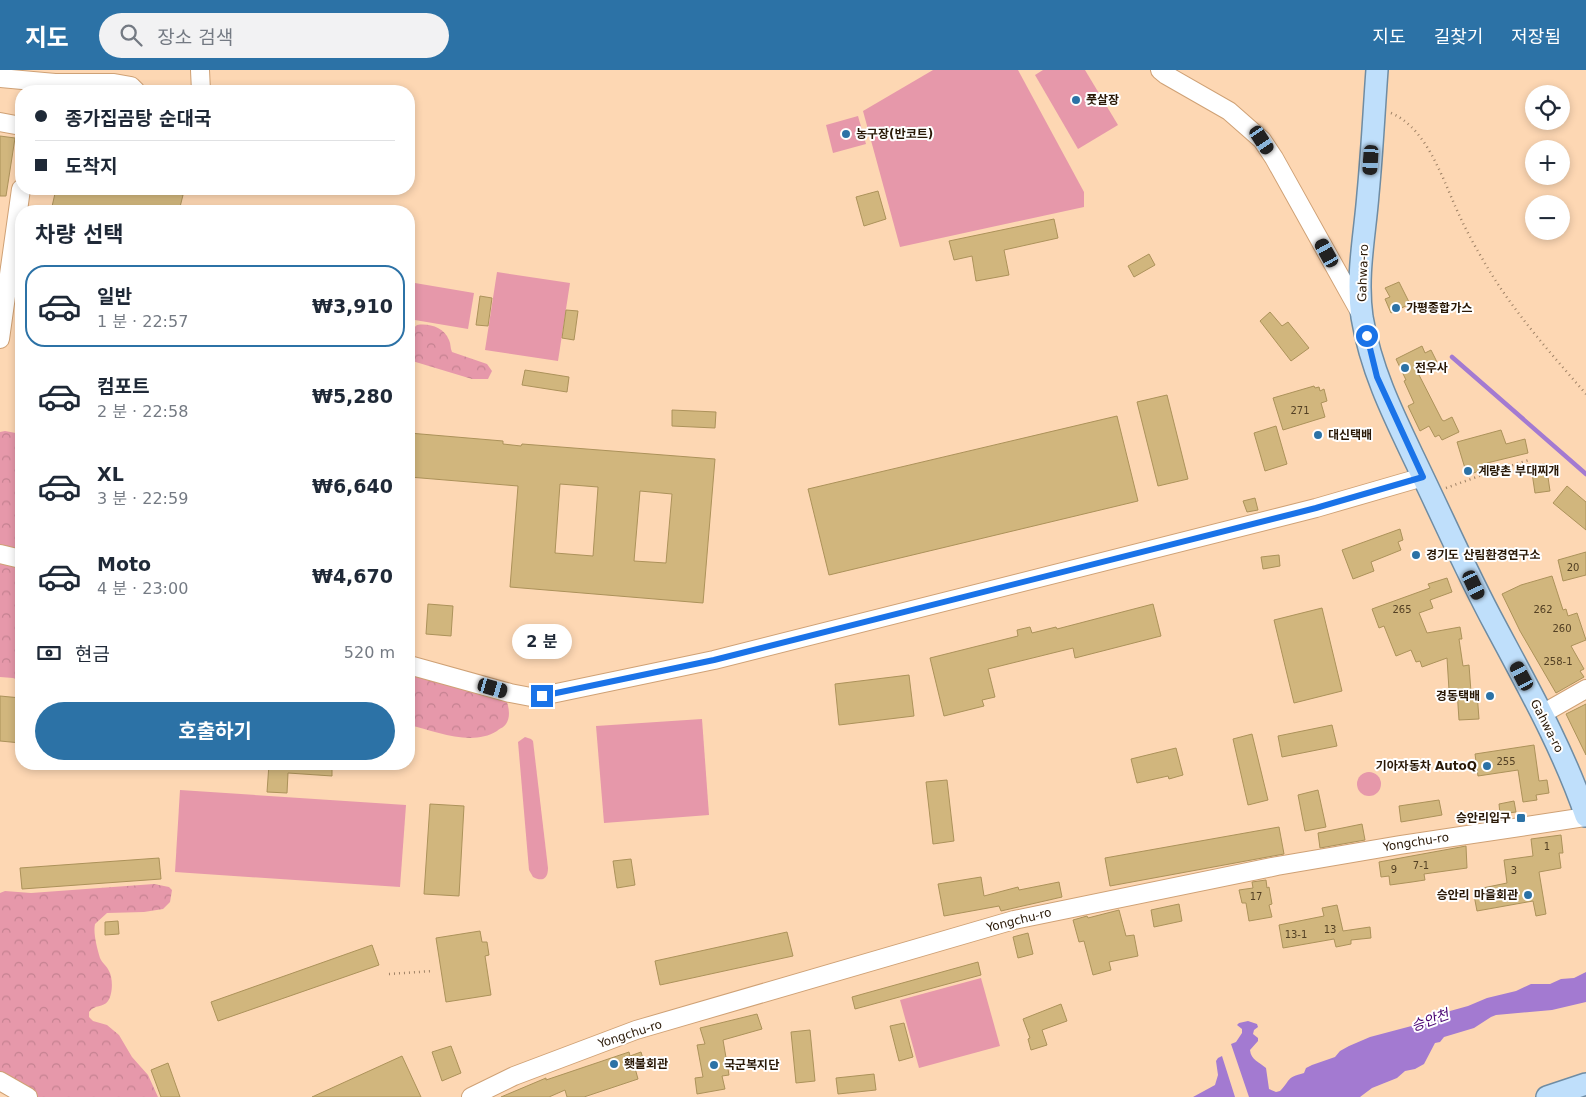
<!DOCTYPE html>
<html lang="ko">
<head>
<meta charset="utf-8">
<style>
  body { margin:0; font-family:"DejaVu Sans","Noto Sans KR",sans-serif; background:#f2f2f3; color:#1f2937; height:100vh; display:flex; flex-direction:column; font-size:19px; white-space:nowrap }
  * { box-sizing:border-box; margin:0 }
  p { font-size:16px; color:#747a83 }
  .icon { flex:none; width:28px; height:28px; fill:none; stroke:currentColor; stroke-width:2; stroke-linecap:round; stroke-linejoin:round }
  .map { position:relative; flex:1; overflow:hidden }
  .side { position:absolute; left:15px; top:135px; width:400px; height:565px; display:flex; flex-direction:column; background:#fff; border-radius:20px; box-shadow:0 2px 8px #0003 }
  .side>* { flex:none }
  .banner { position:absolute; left:15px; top:15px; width:400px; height:110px; border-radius:20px; box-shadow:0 2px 8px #0003; display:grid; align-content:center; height:110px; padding:0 20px; background:#fff }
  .controls { position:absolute; left:1525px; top:15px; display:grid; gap:10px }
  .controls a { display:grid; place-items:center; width:45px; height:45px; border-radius:50%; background:#fff; box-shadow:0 2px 8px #0003; font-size:25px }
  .end { position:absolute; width:22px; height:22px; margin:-11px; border:6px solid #1a73e8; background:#fff; box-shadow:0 0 0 2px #fff }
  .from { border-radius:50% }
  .bubble { position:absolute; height:35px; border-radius:18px; background:#fff; box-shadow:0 2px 8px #0003; font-size:16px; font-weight:700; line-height:35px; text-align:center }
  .car { position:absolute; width:15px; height:30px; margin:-15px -8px; border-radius:6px; box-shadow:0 0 4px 1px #0007; background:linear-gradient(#222 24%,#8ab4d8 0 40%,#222 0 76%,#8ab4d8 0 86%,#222 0) }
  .banner b { display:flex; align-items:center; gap:18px; height:48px; font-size:19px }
  .banner b+b { border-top:1px solid #e0e1e3 }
  .banner i { width:12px; height:12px; background:#1f2937 }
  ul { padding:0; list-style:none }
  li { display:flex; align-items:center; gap:15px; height:82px; margin:0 10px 8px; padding:0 10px; border:2px solid transparent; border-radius:20px }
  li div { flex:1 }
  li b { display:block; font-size:19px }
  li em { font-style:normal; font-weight:700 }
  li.current { border-color:#2c72a6 }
  li>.icon { width:45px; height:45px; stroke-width:1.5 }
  h2 { padding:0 20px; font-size:22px; line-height:60px }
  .pay { display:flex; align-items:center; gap:12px; height:55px; padding:0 20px; font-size:19px }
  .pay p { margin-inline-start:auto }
  .cta { display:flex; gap:10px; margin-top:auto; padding:10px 20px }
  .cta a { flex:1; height:58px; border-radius:30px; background:#2c72a6; color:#fff; font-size:20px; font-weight:700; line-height:58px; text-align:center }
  header { display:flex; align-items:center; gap:30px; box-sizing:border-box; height:70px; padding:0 25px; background:#2c72a6; color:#fff }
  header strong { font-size:24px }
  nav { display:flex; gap:28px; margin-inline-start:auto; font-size:18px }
  .search { width:350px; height:45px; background:#f2f2f3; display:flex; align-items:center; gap:12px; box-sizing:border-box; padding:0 18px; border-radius:28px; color:#747a83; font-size:19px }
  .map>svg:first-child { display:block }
  .green { fill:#e698aa }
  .forest { fill:url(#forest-crowns) }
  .water { fill:#a37ad1 }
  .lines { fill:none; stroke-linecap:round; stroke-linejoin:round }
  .stream { stroke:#a37ad1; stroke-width:4.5 }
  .building { fill:#d1b67d; stroke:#ac925a; fill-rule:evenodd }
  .minor-casing { stroke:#cfa175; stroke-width:20 }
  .major-casing { stroke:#6f8ca3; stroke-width:24 }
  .path { stroke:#9f8266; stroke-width:2.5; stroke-dasharray:1 4; stroke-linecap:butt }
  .minor { stroke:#fff; stroke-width:18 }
  .major { stroke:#bfdffb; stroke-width:21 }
  .route { stroke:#1a73e8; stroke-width:6 }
  .poi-dot { fill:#2c72a6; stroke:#fff; stroke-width:2 }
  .labels { text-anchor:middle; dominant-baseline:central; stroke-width:4; stroke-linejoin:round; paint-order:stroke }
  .number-label { font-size:10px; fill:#534024 }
  .poi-label { font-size:12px; font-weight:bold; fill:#291806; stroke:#fff; text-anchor:start }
  .street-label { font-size:12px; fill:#291806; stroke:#fff }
  .water-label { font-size:14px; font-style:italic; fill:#460171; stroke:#fff }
</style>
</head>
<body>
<header>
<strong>지도</strong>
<div class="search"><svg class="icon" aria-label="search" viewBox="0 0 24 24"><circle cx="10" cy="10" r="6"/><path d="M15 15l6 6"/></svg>장소 검색</div>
<nav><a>지도</a><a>길찾기</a><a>저장됨</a></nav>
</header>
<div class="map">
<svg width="1586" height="1027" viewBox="0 0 1586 1027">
  <defs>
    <pattern id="forest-crowns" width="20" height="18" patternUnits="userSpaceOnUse" patternTransform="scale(1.25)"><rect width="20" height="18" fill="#e698aa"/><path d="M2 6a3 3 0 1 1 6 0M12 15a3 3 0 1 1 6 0" fill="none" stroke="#c58291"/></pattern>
  </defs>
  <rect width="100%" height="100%" fill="#fdd7b3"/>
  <g class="green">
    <path d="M933,0H1018L1084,122V137L900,177L863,41Z"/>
    <path d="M1043,0H1085L1118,55L1078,79L1035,5Z"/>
    <path d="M858,46L866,74L833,83L826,55Z"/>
    <path d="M497,202L570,213L558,291L485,280Z"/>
    <path d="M409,212L474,223L468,259L409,249Z"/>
    <path d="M702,649L709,745L604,753L596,656Z"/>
    <path d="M525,667L531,669L533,671L548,798C548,809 542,812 533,807L529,800L518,672Z"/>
    <circle cx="1369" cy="714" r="12"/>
    <path d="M180,720L406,735L400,817L175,802Z"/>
    <path d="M981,908L1000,976L919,998L900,930Z"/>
  </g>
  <g class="forest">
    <path d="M417,255C429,253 444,257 449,270C451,274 450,278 452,282L487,294L492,301L488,309H472L409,290V262Z"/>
    <path d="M5,361L21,364L20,424L21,484L0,479V362Z"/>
    <path d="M0,488L21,493V611L13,608L0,607Z"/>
    <path d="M409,599L505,628C509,635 511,647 506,654C503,658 500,658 497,661C471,677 436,661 409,655Z"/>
    <path d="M154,814L169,817L172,820L170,832L163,839L144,842L107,843L95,854C93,863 97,878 100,888C102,893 107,896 109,901C113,908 113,924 108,931C103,938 95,934 89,942V947L93,951L107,955L119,965L132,987L148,1005L158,1027H37L0,1006V823L5,821L31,823Z"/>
  </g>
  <g class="water">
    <path d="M1586,902V932L1552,940L1496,945L1491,947L1474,958L1444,967L1440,972L1435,973L1424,994L1415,999L1405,1001L1397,1008L1372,1018L1360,1027H1249L1231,974L1236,972L1242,963V959L1237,955L1239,953L1248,951L1257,954L1258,957L1254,960L1253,964L1258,968V971L1250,980C1251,990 1259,992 1266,998L1269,1019L1276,1022L1280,1021C1292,1009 1285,1008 1304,1003L1306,998L1312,995L1335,987L1340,981L1349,976L1370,967L1419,954L1432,946L1468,936L1487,928L1516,921L1531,914H1550L1561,909L1574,908Z"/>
    <path d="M1222,986L1235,1027H1193L1215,1015L1218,1005L1216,991L1218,988Z"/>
  </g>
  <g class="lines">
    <path class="stream" d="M1452,287L1586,404"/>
  </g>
  <g class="building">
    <path d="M0,66L15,68L6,126H0Z"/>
    <path d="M56,119H157L183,125L179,141H51Z"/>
    <path d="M878,121L886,149L864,156L856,127Z"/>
    <path d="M1054,149L1058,168L1004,180L1009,205L976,211L972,186L954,190L949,171Z"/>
    <path d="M1149,184L1155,195L1134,207L1128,196Z"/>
    <path d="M1399,212L1410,234L1391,243L1385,229L1390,227L1385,218Z"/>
    <path d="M480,226L492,228L488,256L476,255Z"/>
    <path d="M566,240L578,241L574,270L562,268Z"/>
    <path d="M1270,242L1282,256L1288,252L1309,278L1291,291L1260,251Z"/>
    <path d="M1422,276L1425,283L1431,280L1437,292L1417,301L1442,350L1444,351L1452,347L1459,362L1442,370L1439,365L1435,367L1429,356L1420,361L1408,336L1414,333L1404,311L1406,310L1396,289Z"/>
    <path d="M525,300L569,307L567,322L522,315Z"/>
    <path d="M1314,316L1315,318L1319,317L1320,321L1324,319L1327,331L1321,333L1325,347L1283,360L1273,328Z"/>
    <path d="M1167,325L1188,409L1158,416L1137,332Z"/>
    <path d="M672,340L716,342L715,358L672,356Z"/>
    <path d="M1117,346L1138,431L829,505L808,419Z"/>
    <path d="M1276,356L1287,394L1265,401L1254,363Z"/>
    <path d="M1501,360L1506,374L1525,369L1528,383L1487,393L1489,398L1467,405L1457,372Z"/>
    <path d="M409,363L503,371V374L521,376L522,374L715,389L703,533L510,517L518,416L409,407ZM560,414L598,417L593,486L555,483ZM640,421L672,424L666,493L634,491Z"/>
    <path d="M1545,394L1546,400H1547L1550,421L1535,423L1531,396Z"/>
    <path d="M1567,416L1586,432V460L1553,433Z"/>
    <path d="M1255,428L1258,440L1247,442L1243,431Z"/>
    <path d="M1400,459L1403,470L1398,472L1401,480L1371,492L1374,501L1353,509L1342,480Z"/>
    <path d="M1586,482V505L1563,511L1558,490Z"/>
    <path d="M1279,485L1280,496L1263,499L1261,487Z"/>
    <path d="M1552,506L1563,540L1566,539L1568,546L1577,543L1586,570L1571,576L1584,599L1580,601L1584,607L1556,623L1520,561L1502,524L1521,515Z"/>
    <path d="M1447,508L1452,522L1430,530L1433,538L1419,543L1427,563L1460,557L1462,569H1459L1463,596L1469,595L1471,622H1477L1479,649L1459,650L1457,620H1449L1447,588L1422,597L1420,591L1416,592L1411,580L1396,586L1384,556L1379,558L1372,539L1430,518L1428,514Z"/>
    <path d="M428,534L453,536L451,566L426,564Z"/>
    <path d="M1153,534L1161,566L1075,588L1073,578L988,599L995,627L982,630L984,636L944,646L930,588L1018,566L1017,560L1030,557L1032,563L1056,557L1057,559Z"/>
    <path d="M1322,538L1342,621L1294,633L1274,550Z"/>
    <path d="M909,605L914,646L839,655L835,614Z"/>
    <path d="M0,626L21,628V673L0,671Z"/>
    <path d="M1586,634V685L1566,644Z"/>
    <path d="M1332,655L1337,676L1282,687L1278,666Z"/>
    <path d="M1252,664L1268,730L1248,735L1233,669Z"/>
    <path d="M1534,675L1539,711L1547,710L1549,723L1536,725L1537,730L1523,732L1518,700L1478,706L1475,684Z"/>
    <path d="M1176,678L1183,705L1169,709L1168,706L1137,713L1131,689Z"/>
    <path d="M269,694H332V706L288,703L287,723L267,722Z"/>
    <path d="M947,710L954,771L933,774L926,712Z"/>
    <path d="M1318,720L1326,757L1305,761L1298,725Z"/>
    <path d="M1439,730L1442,745L1401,752L1399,736Z"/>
    <path d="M1514,731L1516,742L1500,744L1499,734Z"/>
    <path d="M430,734L464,736L459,826L424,824Z"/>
    <path d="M1362,754L1365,770L1320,778L1318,763Z"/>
    <path d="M1279,757L1284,784L1110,816L1105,788Z"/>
    <path d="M1561,765L1563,783H1559L1561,798L1539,802L1546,844L1536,846L1533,831L1477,841L1473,820L1507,813L1504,790L1533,786L1531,769Z"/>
    <path d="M1466,776L1467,798L1424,804L1425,810L1412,812L1390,815L1389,806L1381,807L1379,792Z"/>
    <path d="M159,788L161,809L22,819L20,798Z"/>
    <path d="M631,789L635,815L617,818L613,791Z"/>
    <path d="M981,807L984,826L1018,817L1019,820L1059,812L1062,827L1001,841L999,836L944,846L938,814Z"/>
    <path d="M1266,810L1267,818L1269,817L1272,834L1269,835L1272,847L1249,851L1246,833H1242L1239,820L1253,818L1252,812Z"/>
    <path d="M1179,834L1182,851L1154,857L1151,840Z"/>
    <path d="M1337,835L1343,861L1370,857L1371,868L1351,870V874L1336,877L1334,869L1283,878L1279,855L1324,846L1322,838Z"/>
    <path d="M1119,840L1126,866L1134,865L1138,886L1109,892L1111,900L1093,905L1084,871L1079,872L1073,850L1087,846L1088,848Z"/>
    <path d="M118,851L119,864L105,865V852Z"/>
    <path d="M480,861L482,872H487L489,885L485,886L491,925L446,932L436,868Z"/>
    <path d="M787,862L793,886L660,915L655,891Z"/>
    <path d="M1028,863L1033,884L1018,888L1013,867Z"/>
    <path d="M372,875L379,895L218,951L211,932Z"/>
    <path d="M978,892L981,905L855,939L852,927Z"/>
    <path d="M1061,934L1067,951L1042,960L1047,975L1031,980L1028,969L1030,968L1023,949Z"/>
    <path d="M757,944L762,959L723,970L729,1005L722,1006L725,1019L697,1024L695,1008L703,1007L697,975L705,974L700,958Z"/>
    <path d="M904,953L913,987L899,991L890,956Z"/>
    <path d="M810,960L815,1011L796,1013L791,962Z"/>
    <path d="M451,976L461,1003L442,1011L432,982Z"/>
    <path d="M629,982L630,986L641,982L645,995L635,998L638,1009L584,1027H567L565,1020L549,1027H501L546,1008V1010Z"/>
    <path d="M402,986L421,1027H312Z"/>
    <path d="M168,993L180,1027H161L151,1000Z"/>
    <path d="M874,1004L876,1020L838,1024L836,1008Z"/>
  </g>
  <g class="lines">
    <g class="minor-casing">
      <g id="minor">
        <path d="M200,0L201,21"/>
        <path d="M1160,0L1166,5L1229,41L1262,70L1274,88L1361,244"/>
        <path d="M0,8L55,13H114L131,16L136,21"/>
        <path d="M0,52L21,56"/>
        <path d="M0,269L21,119"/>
        <path d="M0,484L21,489"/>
        <path d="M409,595L510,623L531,627L542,626L714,590L1316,438L1423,407"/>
        <path d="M1542,644L1586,619"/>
        <path d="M0,1011L28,1027"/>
        <path d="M471,1027L514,1006L636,960L1014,850L1277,796L1400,775L1586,747"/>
      </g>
    </g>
    <g class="major-casing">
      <g id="major">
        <path d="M1377,0C1374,41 1372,83 1368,124C1365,164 1356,206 1362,247C1372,306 1398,354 1423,407C1447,457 1469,507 1495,555C1528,617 1563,679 1586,746"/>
        <path d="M1547,1027L1586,1014"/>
      </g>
    </g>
    <g class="path">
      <path d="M1391,43C1429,59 1444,114 1461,149C1470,168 1481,187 1492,205C1519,248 1553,286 1586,324"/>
      <path d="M1446,418L1485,404L1529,390"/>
      <path d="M389,904L433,901"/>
    </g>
    <use href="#minor" class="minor"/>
    <use href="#major" class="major"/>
  </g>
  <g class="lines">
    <path class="route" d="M542,626L714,590L1316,438L1423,407L1377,307L1367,266"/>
  </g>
  <g class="poi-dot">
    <circle cx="1076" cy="30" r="5"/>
    <circle cx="846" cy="64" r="5"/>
    <circle cx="1396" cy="238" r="5"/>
    <circle cx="1405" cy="298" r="5"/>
    <circle cx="1318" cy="365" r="5"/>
    <circle cx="1468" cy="401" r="5"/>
    <circle cx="1416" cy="485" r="5"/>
    <circle cx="1490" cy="626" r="5"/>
    <circle cx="1487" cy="696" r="5"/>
    <rect x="1516" y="743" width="10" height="10" rx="2.5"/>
    <circle cx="1528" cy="825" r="5"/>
    <circle cx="614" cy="994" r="5"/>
    <circle cx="714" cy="995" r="5"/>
  </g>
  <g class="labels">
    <g class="number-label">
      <text x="1300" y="340">271</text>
      <text x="1573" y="497">20</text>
      <text x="1402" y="539">265</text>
      <text x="1543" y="539">262</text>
      <text x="1562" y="558">260</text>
      <text x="1558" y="591">258-1</text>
      <text x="1506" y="691">255</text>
      <text x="1547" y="776">1</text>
      <text x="1421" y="795">7-1</text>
      <text x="1394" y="799">9</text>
      <text x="1514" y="800">3</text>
      <text x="1256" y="826">17</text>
      <text x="1330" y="859">13</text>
      <text x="1296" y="864">13-1</text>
    </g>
    <g class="poi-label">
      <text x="1086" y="30">풋살장</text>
      <text x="856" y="64">농구장(반코트)</text>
      <text x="1406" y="238">가평종합가스</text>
      <text x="1415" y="298">전우사</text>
      <text x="1328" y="365">대신택배</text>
      <text x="1478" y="401">계량촌 부대찌개</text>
      <text x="1426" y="485">경기도 산림환경연구소</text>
      <text x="1480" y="626" text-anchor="end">경동택배</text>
      <text x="1477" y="696" text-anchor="end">기아자동차 AutoQ</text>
      <text x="1511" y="748" text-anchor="end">승안리입구</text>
      <text x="1518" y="825" text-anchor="end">승안리 마을회관</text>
      <text x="624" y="994">횃불회관</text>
      <text x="724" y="995">국군복지단</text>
    </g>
    <g class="street-label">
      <text transform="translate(1363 203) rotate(-88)">Gahwa-ro</text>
      <text transform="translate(1547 656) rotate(63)">Gahwa-ro</text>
      <text transform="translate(1416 772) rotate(-9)">Yongchu-ro</text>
      <text transform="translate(1019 850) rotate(-14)">Yongchu-ro</text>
      <text transform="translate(630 964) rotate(-18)">Yongchu-ro</text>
    </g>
    <g class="water-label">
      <text transform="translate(1430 950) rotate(-20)">승안천</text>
    </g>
  </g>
</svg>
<div class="controls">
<a><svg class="icon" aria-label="locate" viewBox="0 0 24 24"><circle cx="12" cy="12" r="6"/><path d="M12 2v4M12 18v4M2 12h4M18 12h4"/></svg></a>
<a>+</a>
<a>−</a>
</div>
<i class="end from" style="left:1367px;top:266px"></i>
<i class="end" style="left:542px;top:626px"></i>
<div class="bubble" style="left:512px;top:554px;width:60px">2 분</div>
<i class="car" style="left:1262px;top:70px;rotate:147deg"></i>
<i class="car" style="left:1371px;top:90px;rotate:184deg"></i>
<i class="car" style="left:1327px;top:183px;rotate:331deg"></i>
<i class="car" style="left:1474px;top:515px;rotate:155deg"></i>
<i class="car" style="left:1522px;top:606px;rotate:332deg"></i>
<i class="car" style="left:493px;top:618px;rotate:106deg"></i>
<div class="banner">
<b><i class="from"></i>종가집곰탕 순대국</b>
<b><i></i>도착지</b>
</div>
<section class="side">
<h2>차량 선택</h2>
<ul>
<li class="current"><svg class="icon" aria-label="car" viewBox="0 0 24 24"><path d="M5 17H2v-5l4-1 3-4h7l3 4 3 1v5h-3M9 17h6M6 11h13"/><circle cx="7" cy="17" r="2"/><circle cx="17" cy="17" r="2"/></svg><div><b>일반</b><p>1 분 · 22:57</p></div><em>₩3,910</em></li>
<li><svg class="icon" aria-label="car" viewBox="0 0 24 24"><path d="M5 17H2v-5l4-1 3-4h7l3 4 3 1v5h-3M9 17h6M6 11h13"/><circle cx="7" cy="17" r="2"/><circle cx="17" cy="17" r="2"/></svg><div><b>컴포트</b><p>2 분 · 22:58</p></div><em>₩5,280</em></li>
<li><svg class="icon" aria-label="car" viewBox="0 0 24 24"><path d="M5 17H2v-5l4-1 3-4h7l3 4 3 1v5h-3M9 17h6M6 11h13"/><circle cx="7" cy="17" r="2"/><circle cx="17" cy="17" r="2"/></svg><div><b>XL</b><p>3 분 · 22:59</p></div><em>₩6,640</em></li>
<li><svg class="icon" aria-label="car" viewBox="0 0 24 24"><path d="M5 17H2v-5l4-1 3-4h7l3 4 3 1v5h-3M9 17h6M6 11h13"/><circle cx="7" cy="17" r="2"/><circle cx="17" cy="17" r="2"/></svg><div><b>Moto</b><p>4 분 · 23:00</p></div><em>₩4,670</em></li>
</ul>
<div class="pay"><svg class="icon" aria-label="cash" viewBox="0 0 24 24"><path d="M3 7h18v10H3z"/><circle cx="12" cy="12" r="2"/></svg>현금<p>520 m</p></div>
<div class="cta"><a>호출하기</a></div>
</section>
</div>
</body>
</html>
